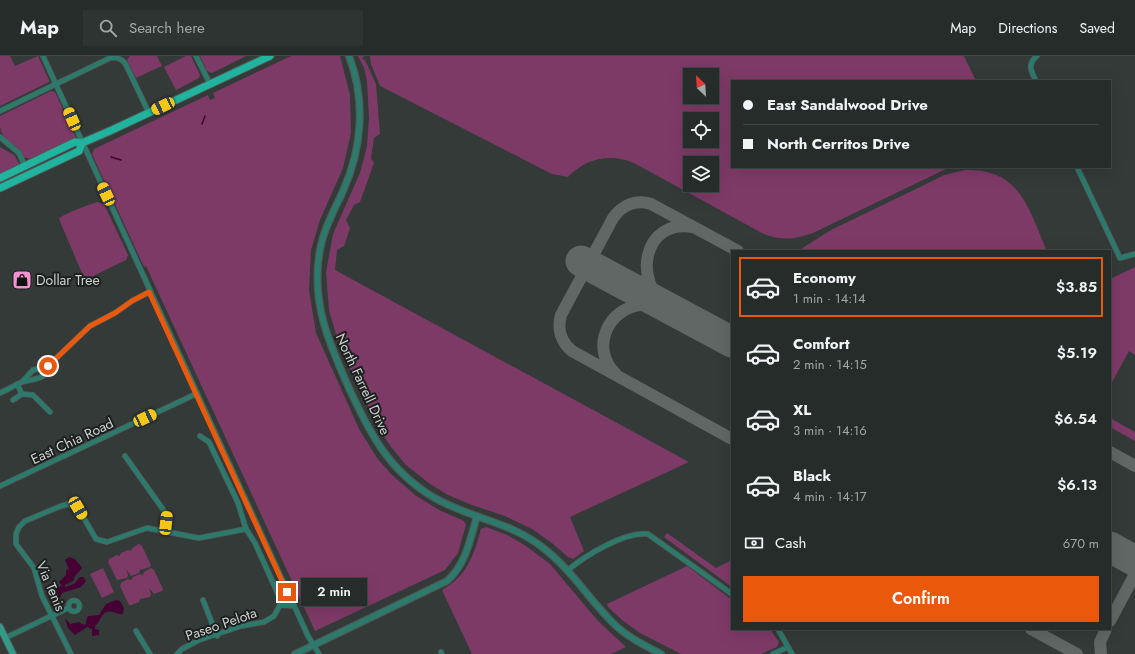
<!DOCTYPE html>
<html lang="en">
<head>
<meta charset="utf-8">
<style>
  body { margin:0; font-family:Jost,sans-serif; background:#2e3432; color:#f1f3f6; height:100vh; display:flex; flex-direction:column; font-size:15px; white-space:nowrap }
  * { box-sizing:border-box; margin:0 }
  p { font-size:13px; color:#a4a7a8 }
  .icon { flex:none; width:22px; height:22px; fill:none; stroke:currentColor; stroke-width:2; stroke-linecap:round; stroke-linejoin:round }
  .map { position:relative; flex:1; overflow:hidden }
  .details { position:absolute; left:731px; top:194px; width:380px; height:380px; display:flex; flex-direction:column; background:#262c2a; border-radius:0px; box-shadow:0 4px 16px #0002,0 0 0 1px #424847 }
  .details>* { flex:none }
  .banner { position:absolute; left:731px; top:24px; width:380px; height:88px; border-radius:0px; box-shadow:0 4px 16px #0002,0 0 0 1px #424847; display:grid; align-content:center; height:88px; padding:0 12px; background:#262c2a }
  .needle { width:26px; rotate:335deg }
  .tools { position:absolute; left:683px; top:12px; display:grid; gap:8px }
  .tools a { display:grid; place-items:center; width:36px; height:36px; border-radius:0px; background:#262c2a; box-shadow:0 4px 16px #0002,0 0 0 1px #424847; font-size:20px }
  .end { position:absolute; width:18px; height:18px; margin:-9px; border:5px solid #ea580c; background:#fff; box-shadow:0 0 0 2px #fff }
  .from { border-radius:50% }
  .bubble { position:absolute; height:28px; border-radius:0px; background:#262c2a; box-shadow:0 4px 16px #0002,0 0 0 1px #424847; font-size:13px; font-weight:600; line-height:28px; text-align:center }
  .car { position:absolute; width:12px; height:24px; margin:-12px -6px; border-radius:5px; box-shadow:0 0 3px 1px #0007; background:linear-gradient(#f5c518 24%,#345 0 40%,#f5c518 0 76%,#345 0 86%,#f5c518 0) }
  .banner b { display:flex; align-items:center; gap:14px; height:38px; font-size:15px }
  .banner b+b { border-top:1px solid #424847 }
  .banner i { width:10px; height:10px; background:#f1f3f6 }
  ul { padding:7px 0 0; list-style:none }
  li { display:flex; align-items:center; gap:12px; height:60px; margin:0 8px 6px; padding:0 4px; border:2px solid transparent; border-radius:0px }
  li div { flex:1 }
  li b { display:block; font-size:15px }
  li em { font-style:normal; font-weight:600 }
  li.active { border-color:#ea580c }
  li>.icon { width:36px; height:36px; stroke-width:1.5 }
  .pay { display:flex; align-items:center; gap:10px; height:44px; padding:0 12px; font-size:15px }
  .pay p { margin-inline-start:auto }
  .action { display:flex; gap:8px; margin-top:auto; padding:8px 12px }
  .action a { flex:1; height:46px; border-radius:0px; background:#ea580c; color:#fff; font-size:16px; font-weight:600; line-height:46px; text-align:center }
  header { display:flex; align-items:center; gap:24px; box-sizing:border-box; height:56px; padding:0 20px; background:#262c2a; border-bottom:1px solid #424847 }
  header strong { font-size:19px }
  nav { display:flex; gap:22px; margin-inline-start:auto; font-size:14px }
  .search { width:280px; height:36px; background:#2e3432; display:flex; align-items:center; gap:10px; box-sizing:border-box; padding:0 14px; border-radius:0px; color:#a4a7a8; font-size:15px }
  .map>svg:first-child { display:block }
  .green { fill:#7e3a67; fill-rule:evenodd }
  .water { fill:#450034 }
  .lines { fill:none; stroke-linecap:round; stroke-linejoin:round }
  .stream { stroke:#450034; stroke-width:1.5 }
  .taxiway { stroke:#606765; stroke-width:12 }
  .runway { stroke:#606765; stroke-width:31 }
  .minor-casing { stroke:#525857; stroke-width:6 }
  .tertiary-casing { stroke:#525857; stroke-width:8 }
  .secondary-casing { stroke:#525857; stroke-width:8 }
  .primary-casing { stroke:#525857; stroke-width:9 }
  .minor { stroke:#2b7a6c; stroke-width:4.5 }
  .tertiary { stroke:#2b7a6c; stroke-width:5.5 }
  .secondary { stroke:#349a88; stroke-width:6 }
  .primary { stroke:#20b49e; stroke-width:7 }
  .route { stroke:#ea580c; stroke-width:5 }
  .labels { text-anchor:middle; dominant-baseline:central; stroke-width:4; stroke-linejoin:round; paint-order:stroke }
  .poi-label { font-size:14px; fill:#ced2d1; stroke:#1d201f; text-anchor:start }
  .street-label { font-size:14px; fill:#ced2d1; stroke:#1d201f }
</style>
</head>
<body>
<header>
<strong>Map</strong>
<div class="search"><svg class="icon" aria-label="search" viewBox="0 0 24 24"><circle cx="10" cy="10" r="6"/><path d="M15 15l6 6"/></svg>Search here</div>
<nav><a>Map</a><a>Directions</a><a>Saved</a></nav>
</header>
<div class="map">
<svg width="1135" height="598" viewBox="0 0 1135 598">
  <rect width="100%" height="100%" fill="#333a38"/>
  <g class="green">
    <path d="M0,0H10L15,10L38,0L49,24V26L0,50Z"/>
    <path d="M130,0H157L162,10L136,22L127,4Z"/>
    <path d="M186,0H191L200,19L199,22L176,34L164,11Z"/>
    <path d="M200,0H246L212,17L207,15Z"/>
    <path d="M291,0H340L350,39L351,77L343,112L320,164L311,194L309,234L316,277L359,373L377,402L391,418L415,439L439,454L464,465L466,469L458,497L445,514L315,575L146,210L144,211L92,98L94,93L208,39L210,44L215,42L213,37Z"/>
    <path d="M358,0H364L362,3L365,4L376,28L380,78L374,82L371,102L374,107L360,146L354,149L346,164L350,172L344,190L337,194L335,214L689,406L570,461L584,495L573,503L568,501L552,487L532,473L505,460L472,449L448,439L430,428L406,409L391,391L379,373L339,289L329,254L326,216L333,178L360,117L367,90L369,62L367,25L364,12Z"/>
    <path d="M370,0H964L976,25H732V111H950L813,177C794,184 778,185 760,176L634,107C610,97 586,102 568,121L552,118L380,30L371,8ZM690,19H712V41H690ZM690,63H712V85H690ZM690,107H712V129H690Z"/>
    <path d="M51,35L55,36L76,82L30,103L24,101L18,92L4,82L0,72V60Z"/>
    <path d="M0,91L14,99L20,109L0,118Z"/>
    <path d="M965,114C1021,113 1028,152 1047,195H800L801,193L831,174L922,130L944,119Z"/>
    <path d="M97,146L104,148L128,199L126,204L87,223L84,222L59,163C62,158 89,149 97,146Z"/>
    <path d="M1135,211V299L1129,295L1110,330V223Z"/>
    <path d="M1110,362L1135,376V385L1110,371Z"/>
    <path d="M486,471L507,479L526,490L550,508L598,565L626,591L611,598H472L442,534C467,520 474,499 481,473Z"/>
    <path d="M667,477L716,512L732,504V531L664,481Z"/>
    <path d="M139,488L142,490L151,509L150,511L140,514L139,517L131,520L126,513L128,519L127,522L117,524L108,506L109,503L117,499L120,500L121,497L128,494L131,495L132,492Z"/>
    <path d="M687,510L732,544V573H770L779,586L777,591L761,598H681L640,577L622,564L608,551L607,548Z"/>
    <path d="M103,512L114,536L102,542L90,518Z"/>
    <path d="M151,512L154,514L163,533L162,535L154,538L149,532L151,538L150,541L140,543L139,546L131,549H129L120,530L121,527L128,523L131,524L133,521L140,518L143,519L144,516Z"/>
  </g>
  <g class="water">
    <path d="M69,501L75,503L82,512L75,520L73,525L65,529V531L74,528L80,521H83L86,525L81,531L62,537L59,544L60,548L56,549L55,533L57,531L62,530L59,526L66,519V514L69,513L65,504Z"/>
    <path d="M116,544L120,545L124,552L123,558C117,559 113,554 107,556C101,557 100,567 95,570V573L99,574V579L92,580V573L87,571L75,579L68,572L65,562L70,568L79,566L84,569L86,568V564L88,560L99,559L106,548Z"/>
  </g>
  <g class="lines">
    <g class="stream">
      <path d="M202,68L205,60"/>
      <path d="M111,101L121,104"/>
    </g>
    <g class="taxiway">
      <path d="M668,251C632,226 643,163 692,171"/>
      <path d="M615,317C590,292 608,252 641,249C652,247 661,251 671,254"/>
      <path d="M732,383L572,295C561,286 557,273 561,259L613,162C622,149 636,143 651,148L738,195"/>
      <path d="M1110,396L1135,410"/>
      <path d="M1110,565L1135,518"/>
      <path d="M1031,573L1077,598"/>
      <path d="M1101,598L1100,586L1106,573"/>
    </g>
    <g class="runway">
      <path d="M581,205L732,286"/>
      <path d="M1110,491L1135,505"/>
    </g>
    <g class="minor-casing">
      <g id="minor">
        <path d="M43,0C132,193 219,387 308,580L319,598"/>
        <path d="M196,0L210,28"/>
        <path d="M1036,25C1031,15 1027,8 1037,0"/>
        <path d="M0,55L110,2C117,1 122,2 126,9L149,57"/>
        <path d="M0,81L19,97L25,110"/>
        <path d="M1077,111L1120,202L1135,198"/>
        <path d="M22,326L33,314L48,310"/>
        <path d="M17,328L22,338L33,339L50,356"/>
        <path d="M0,337C7,334 13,330 20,327C31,322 46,326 48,310L90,270L115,257L132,245L149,236"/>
        <path d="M13,344L22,338"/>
        <path d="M125,400L167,459L165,476"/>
        <path d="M0,430L196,338"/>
        <path d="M568,514C586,499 624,476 648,478L732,538"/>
        <path d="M203,544L217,580"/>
        <circle cx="74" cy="550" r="5.5"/>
        <path d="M280,549L294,550"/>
        <path d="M778,573L792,598"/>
        <path d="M136,575L150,598"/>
        <path d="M5,582L68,552"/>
        <path d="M441,596L442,598"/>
        <path d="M71,598L42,540L34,512L16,488V478L19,471L25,465L61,450L69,448L78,452L96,483L107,486L147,472L199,482L246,473"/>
        <path d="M177,598L182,593L199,584L241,570L264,566L274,560L280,549L279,540L255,487L246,473L238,447L209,386L200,380"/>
        <path d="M773,598L788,591"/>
      </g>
    </g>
    <g class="tertiary-casing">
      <g id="tertiary">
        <path d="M349,0C366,44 362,93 343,135C333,157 322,176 319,200C312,248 329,287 348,330C369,376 388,414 433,441C468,462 509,465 542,491C570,512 588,542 613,567C627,581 644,589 661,598"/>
        <path d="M295,598L447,525C466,508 470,484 477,460"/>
      </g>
    </g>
    <g class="secondary-casing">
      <path id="secondary" d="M0,571L13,598"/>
    </g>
    <g class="primary-casing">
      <g id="primary">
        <path d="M0,122L75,86L82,87L112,74L270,0"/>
        <path d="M0,132L79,95L82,87"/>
      </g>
    </g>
    <use href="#minor" class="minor"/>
    <use href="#tertiary" class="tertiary"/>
    <use href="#secondary" class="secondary"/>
    <use href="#primary" class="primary"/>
  </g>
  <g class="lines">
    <path class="route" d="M48,310L90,270L115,257L132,245L149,236L287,536"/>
  </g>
  <defs>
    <g id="shop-square" transform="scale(1)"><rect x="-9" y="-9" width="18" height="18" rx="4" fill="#f591d1" stroke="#1d201f"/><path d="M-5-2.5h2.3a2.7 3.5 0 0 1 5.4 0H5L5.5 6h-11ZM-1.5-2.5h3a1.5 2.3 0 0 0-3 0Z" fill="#111"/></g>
  </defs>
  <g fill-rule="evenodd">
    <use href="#shop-square" x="22" y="224"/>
  </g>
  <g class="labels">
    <g class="poi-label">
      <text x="36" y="224">Dollar Tree</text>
    </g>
    <g class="street-label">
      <text transform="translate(363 328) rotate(65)">North Farrell Drive</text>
      <text transform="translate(72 385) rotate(-25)">East Chia Road</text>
      <text transform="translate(51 530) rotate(67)">Via Tenis</text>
      <text transform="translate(221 568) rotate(-19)">Paseo Pelota</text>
    </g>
  </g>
</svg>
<div class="tools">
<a><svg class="needle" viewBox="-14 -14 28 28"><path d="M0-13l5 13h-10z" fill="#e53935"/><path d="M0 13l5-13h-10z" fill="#a4a7a8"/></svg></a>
<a><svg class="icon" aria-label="locate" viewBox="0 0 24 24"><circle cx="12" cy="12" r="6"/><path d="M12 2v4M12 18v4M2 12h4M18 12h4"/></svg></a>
<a><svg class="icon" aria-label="layers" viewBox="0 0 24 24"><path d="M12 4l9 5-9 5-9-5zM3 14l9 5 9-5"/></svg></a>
</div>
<i class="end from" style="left:48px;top:310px"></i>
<i class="end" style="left:287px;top:536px"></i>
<div class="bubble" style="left:301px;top:522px;width:66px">2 min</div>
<i class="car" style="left:163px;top:50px;rotate:245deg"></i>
<i class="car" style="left:72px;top:63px;rotate:336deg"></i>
<i class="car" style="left:106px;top:138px;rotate:335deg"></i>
<i class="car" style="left:145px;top:362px;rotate:65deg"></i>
<i class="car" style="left:78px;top:452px;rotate:150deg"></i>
<i class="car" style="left:166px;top:467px;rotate:6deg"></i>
<div class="banner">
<b><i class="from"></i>East Sandalwood Drive</b>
<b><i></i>North Cerritos Drive</b>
</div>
<section class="details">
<ul>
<li class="active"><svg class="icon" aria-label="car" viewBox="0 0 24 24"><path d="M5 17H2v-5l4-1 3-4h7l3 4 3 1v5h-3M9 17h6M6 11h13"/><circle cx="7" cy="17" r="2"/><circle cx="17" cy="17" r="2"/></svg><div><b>Economy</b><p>1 min · 14:14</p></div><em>$3.85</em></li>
<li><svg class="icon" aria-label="car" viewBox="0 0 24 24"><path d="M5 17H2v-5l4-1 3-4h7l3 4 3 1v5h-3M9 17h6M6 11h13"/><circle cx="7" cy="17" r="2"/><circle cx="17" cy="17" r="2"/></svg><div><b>Comfort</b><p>2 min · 14:15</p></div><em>$5.19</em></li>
<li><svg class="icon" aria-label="car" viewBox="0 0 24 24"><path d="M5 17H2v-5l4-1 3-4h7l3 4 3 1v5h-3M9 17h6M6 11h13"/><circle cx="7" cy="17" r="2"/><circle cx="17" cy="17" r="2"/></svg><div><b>XL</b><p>3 min · 14:16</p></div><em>$6.54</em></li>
<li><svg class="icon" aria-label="car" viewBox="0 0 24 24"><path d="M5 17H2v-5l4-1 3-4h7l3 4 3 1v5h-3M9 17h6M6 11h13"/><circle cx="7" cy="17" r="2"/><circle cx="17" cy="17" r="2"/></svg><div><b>Black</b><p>4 min · 14:17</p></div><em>$6.13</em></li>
</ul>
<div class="pay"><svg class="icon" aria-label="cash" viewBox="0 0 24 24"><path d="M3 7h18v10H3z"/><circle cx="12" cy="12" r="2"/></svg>Cash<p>670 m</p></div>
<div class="action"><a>Confirm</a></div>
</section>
</div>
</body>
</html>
